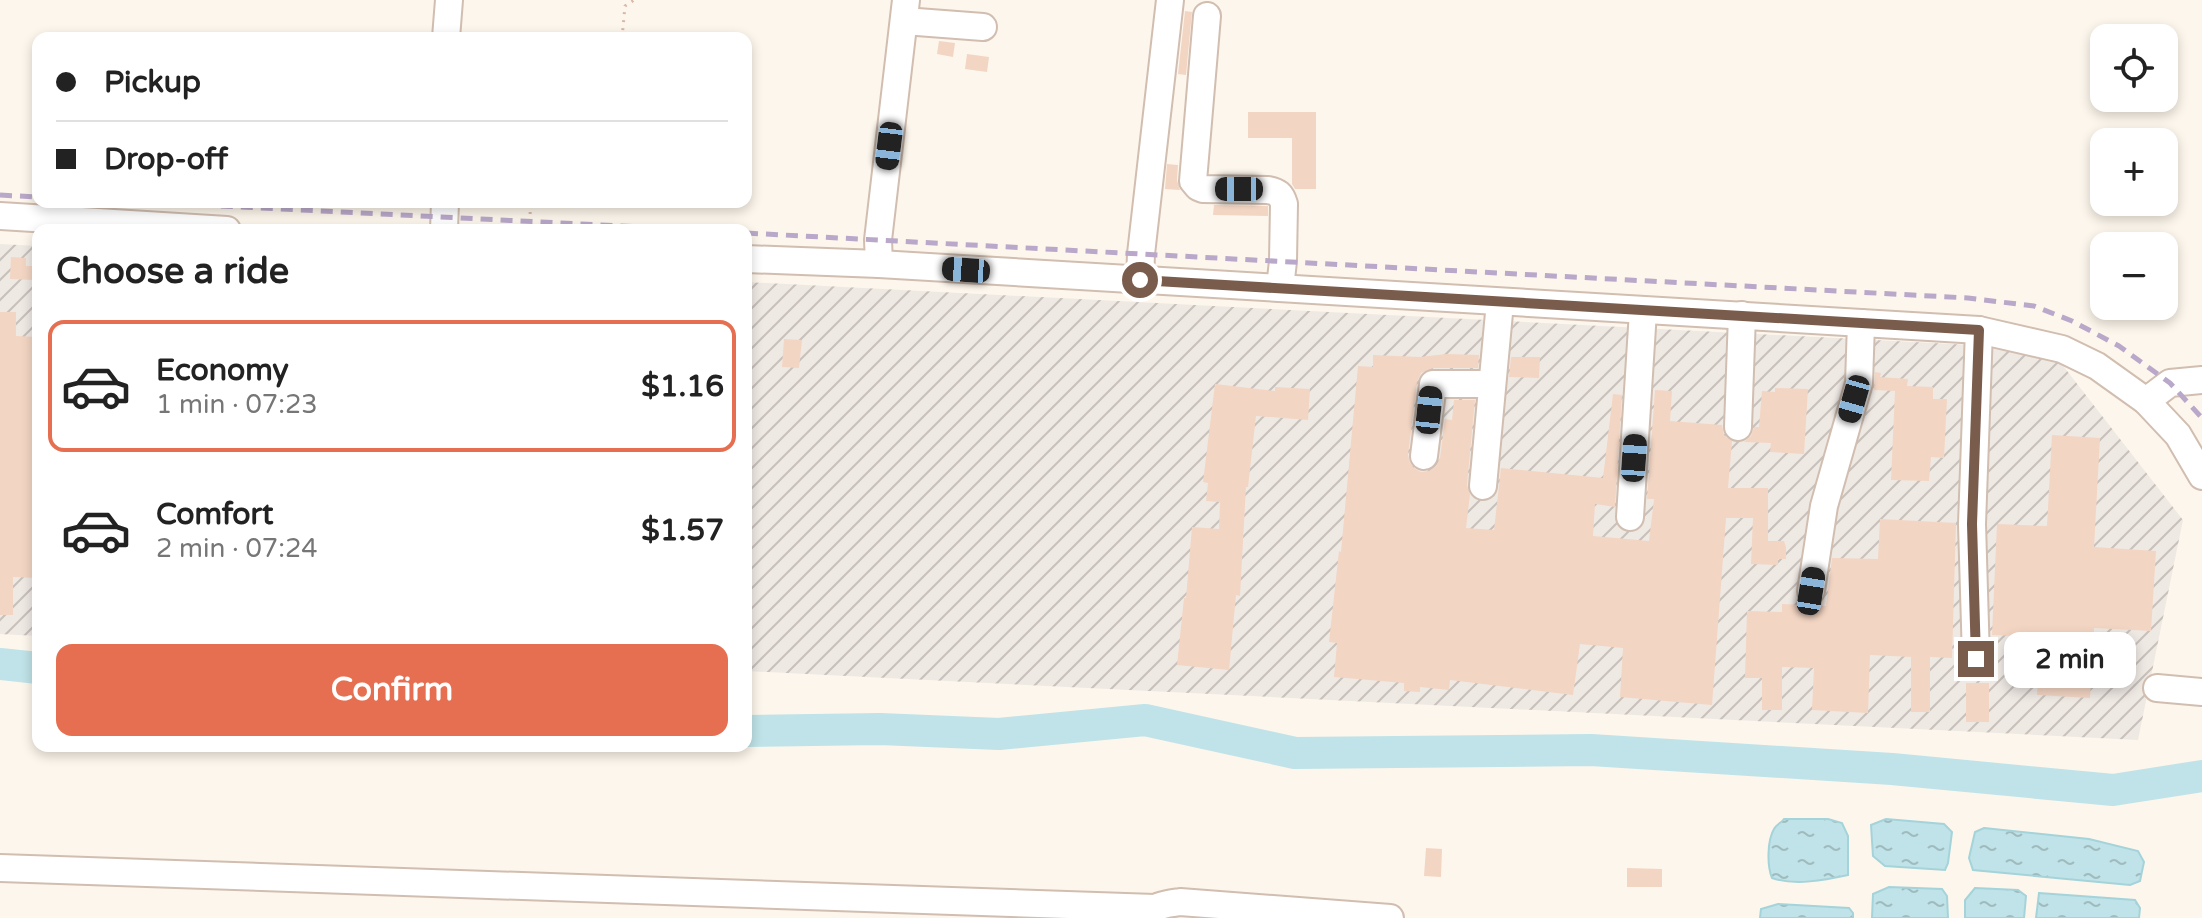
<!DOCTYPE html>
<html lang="en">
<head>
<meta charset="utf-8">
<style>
  body { margin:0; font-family:"Varela Round",sans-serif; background:#f6f6f6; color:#222; height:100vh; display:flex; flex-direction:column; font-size:30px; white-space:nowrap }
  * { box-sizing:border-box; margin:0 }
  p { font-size:26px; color:#767676 }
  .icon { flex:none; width:44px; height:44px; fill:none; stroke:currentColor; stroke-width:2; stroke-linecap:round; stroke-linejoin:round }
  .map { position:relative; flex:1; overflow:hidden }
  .drawer { position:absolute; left:32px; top:224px; width:720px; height:528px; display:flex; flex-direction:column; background:#fff; border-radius:16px; box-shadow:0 4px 12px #0003 }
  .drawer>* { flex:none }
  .hud { position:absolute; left:32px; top:32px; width:720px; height:176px; border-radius:16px; box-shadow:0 4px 12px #0003; display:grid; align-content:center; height:176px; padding:0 24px; background:#fff }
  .controls { position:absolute; left:2090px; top:24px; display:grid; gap:16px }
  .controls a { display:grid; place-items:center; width:88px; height:88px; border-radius:16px; background:#fff; box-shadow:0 4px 12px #0003; font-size:40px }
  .end { position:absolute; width:36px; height:36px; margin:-18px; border:10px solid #7a5c4d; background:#fff; box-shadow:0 0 0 4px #fff }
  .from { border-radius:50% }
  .bubble { position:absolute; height:56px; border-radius:16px; background:#fff; box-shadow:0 4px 12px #0003; font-size:26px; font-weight:700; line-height:56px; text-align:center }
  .car { position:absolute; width:24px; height:48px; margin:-24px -12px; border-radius:10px; box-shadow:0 0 6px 2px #0007; background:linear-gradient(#222 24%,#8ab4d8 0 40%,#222 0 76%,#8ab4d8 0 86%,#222 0) }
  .hud b { display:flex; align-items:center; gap:28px; height:76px; font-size:30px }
  .hud b+b { border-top:2px solid #e0e0e0 }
  .hud i { width:20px; height:20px; background:#222 }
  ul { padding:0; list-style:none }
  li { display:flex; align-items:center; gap:24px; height:132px; margin:0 16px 12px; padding:0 8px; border:4px solid transparent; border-radius:16px }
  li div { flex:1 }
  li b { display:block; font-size:30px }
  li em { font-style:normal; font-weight:700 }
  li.active { border-color:#e76f51 }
  li>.icon { width:72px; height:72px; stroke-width:1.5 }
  h2 { padding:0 24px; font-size:36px; line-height:96px }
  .cta { display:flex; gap:16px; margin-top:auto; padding:16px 24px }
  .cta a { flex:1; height:92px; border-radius:16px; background:#e76f51; color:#fff; font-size:32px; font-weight:700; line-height:92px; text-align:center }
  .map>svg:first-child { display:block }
  .industrial { fill:url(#industrial-furrows) }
  .water { fill:url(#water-ripples); stroke:#a5d3da; stroke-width:2 }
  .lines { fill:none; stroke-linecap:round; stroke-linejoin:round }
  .river { stroke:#bfe3e8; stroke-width:32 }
  .building { fill:#f3d5c3 }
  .minor-casing { stroke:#d1beb0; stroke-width:30 }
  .path { stroke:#d9b8a5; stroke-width:3; stroke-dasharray:2 6; stroke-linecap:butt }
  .minor { stroke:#fff; stroke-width:26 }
  .rail { stroke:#b9a8c9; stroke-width:5; stroke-dasharray:12 8; stroke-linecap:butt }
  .route { stroke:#7a5c4d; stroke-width:10 }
</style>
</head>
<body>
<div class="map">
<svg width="2202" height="918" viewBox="0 0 2202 918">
  <defs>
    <pattern id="industrial-furrows" width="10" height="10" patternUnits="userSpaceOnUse" patternTransform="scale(2)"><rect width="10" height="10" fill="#efe9e4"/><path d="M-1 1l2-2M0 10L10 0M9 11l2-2" fill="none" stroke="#c7c0bb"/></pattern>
    <pattern id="water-ripples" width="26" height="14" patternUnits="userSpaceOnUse" patternTransform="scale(2)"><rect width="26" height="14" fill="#bfe3e8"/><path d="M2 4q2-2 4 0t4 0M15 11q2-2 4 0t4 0" fill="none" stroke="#a0bbbe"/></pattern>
  </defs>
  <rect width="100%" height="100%" fill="#fdf6ec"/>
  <g class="industrial">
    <path d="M0,244L38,246V636L0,634Z"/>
    <path d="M746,282L2050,349L2183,520L2138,740L746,671Z"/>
  </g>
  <g class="water">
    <path d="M1784,819H1828L1842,823L1848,836V875C1825,880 1795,886 1772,878C1767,866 1767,841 1774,829C1776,825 1781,823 1784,819Z"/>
    <path d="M1886,819L1944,824L1952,832L1948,863L1945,870L1885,866L1873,856L1871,825Z"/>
    <path d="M1984,828L2089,839L2138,851L2144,862L2140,881L2130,885L1973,870L1969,858L1975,832Z"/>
    <path d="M1889,887L1942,889L1947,896L1948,918H1872L1873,894Z"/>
    <path d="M1975,888L2018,890L2026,896L2024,918H1965V900Z"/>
    <path d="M2039,893L2135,900L2140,908L2139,918H2036Z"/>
    <path d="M1778,904L1849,908L1853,913V918H1760L1761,909Z"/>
  </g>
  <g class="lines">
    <g class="river">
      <path d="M0,664L38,668"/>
      <path d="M746,731L880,729L999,734L1145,720L1295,753L1591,750L1892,769L2113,790L2202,776"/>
    </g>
  </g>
  <g class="building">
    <path d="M1185,11L1192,12L1186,75L1178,74Z"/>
    <path d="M939,41L955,43L953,57L937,54Z"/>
    <path d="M967,54L989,57L987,72L965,69Z"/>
    <path d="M1248,112H1316V189H1295L1292,184V138H1248Z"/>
    <path d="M1167,164L1178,165L1177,180L1180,190L1165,189Z"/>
    <path d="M1214,205L1266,206H1268V216L1213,215Z"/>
    <path d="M11,257L26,258V266H35L34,280L10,279Z"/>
    <path d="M0,312H16V336L38,337V578L13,577V615H0Z"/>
    <path d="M784,339L802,340L799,368L782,367Z"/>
    <path d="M1446,354L1479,355L1478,368H1433L1421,373L1417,382L1408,455L1410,463L1414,468L1421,472L1429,471L1436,466L1440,458L1445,419L1452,420L1454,400H1475L1467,485L1470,494L1466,528L1494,530L1501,468L1603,478L1613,394L1622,395L1615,507L1595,504L1593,536L1649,541L1654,499H1647L1655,390L1672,391L1670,421L1722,425L1724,435L1732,441L1728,488H1768V541H1784L1786,547V559H1778V565L1751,564L1753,518H1726L1712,705L1620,697L1623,648L1580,644L1573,695L1450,680L1449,690L1420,687V692L1404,691V683L1334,677L1337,643L1329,642L1339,551L1341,552L1358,366L1373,367V355L1420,357Z"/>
    <path d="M1511,357H1540L1539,378L1509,377Z"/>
    <path d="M1875,372L1881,373L1880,377L1908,379L1907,386L1933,387V399H1947L1944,458L1931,457L1929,481L1891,480L1895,391L1874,390Z"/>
    <path d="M1215,384L1275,391V387L1310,389L1308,420L1256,416L1248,487H1246L1240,596L1236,595L1229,670L1177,665L1184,598H1186L1192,527L1219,529L1220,502L1206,501L1208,483L1203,482Z"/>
    <path d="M1775,388L1808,389L1804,454L1770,452L1771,443L1744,442L1751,436L1754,427H1759L1762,391L1775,392Z"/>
    <path d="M2052,435L2100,438L2094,547L2156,551L2151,631L2094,628L2090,698L2037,695L2041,637L1992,635L1997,524L2047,526Z"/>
    <path d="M1880,519L1956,523L1952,658L1930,657V712H1911V657L1870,655L1868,713L1812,710L1814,668L1782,667V710H1762V678H1745L1747,611L1782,612V604L1826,606L1832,558L1878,559Z"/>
    <rect x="1966" y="683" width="23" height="39"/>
    <path d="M1426,848L1442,849L1441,877L1424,876Z"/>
    <path d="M1627,868L1662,869V887H1627Z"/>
  </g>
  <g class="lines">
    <g class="minor-casing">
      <g id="minor">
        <path d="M1207,16L1193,181L1198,187L1203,189L1268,190C1278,192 1281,194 1284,204L1283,261L1280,288"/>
        <path d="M904,21L983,27"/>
        <path d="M446,38L449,0"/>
        <path d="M0,216L227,230"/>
        <path d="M444,230L445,202"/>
        <path d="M746,259L879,264L1979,330L2062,349L2097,366L2146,401L2178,435L2202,476"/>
        <path d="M879,264L878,240L906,0"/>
        <path d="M1140,280L1141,254L1170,0"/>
        <path d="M2146,401L2170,383L2202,380"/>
        <path d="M1738,427L1742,315"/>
        <path d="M1424,456L1433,384H1492"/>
        <path d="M1483,486L1500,302"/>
        <path d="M1630,517L1643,311"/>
        <path d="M1811,591L1824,506L1859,383L1861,323"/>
        <path d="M1976,659L1972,524L1979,330"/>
        <path d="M2157,688L2202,692"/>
        <path d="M0,868L1155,908"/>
        <path d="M1145,918C1153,905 1166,904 1180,902L1390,918"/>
      </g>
    </g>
    <g class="path">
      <path d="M622,38L625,6L634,0"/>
      <path d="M531,230L530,210L534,202"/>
    </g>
    <use href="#minor" class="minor"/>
    <g class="rail">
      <path d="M0,195L38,197"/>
      <path d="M141,202L700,230"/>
      <path d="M746,233L1968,298L2034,306L2072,321L2119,346L2170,383L2202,418"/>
    </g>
  </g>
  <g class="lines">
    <path class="route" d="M1140,280L1979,330L1972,524L1976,659"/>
  </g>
</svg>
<div class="controls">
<a><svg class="icon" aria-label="locate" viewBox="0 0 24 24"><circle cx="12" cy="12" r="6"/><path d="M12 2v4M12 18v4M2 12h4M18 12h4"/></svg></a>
<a>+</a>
<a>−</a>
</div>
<i class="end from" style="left:1140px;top:280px"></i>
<i class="end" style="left:1976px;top:659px"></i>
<div class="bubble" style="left:2004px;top:632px;width:132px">2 min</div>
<i class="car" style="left:889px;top:146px;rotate:187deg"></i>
<i class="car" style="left:1239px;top:189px;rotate:270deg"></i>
<i class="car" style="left:966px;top:270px;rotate:274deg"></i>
<i class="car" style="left:1854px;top:399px;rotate:196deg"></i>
<i class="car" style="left:1429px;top:410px;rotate:6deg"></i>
<i class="car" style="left:1634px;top:458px;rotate:4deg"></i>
<i class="car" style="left:1811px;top:591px;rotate:9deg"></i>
<div class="hud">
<b><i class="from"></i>Pickup</b>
<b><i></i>Drop-off</b>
</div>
<section class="drawer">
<h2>Choose a ride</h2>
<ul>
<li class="active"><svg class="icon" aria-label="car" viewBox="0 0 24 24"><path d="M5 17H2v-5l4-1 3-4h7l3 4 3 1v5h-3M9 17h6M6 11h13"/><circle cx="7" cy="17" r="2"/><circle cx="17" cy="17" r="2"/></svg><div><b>Economy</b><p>1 min · 07:23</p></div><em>$1.16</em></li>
<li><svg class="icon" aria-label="car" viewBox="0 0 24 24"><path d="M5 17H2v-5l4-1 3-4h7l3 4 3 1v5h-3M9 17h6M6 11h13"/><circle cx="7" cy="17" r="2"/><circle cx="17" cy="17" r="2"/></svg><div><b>Comfort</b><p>2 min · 07:24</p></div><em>$1.57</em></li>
</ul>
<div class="cta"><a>Confirm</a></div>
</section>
</div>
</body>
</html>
